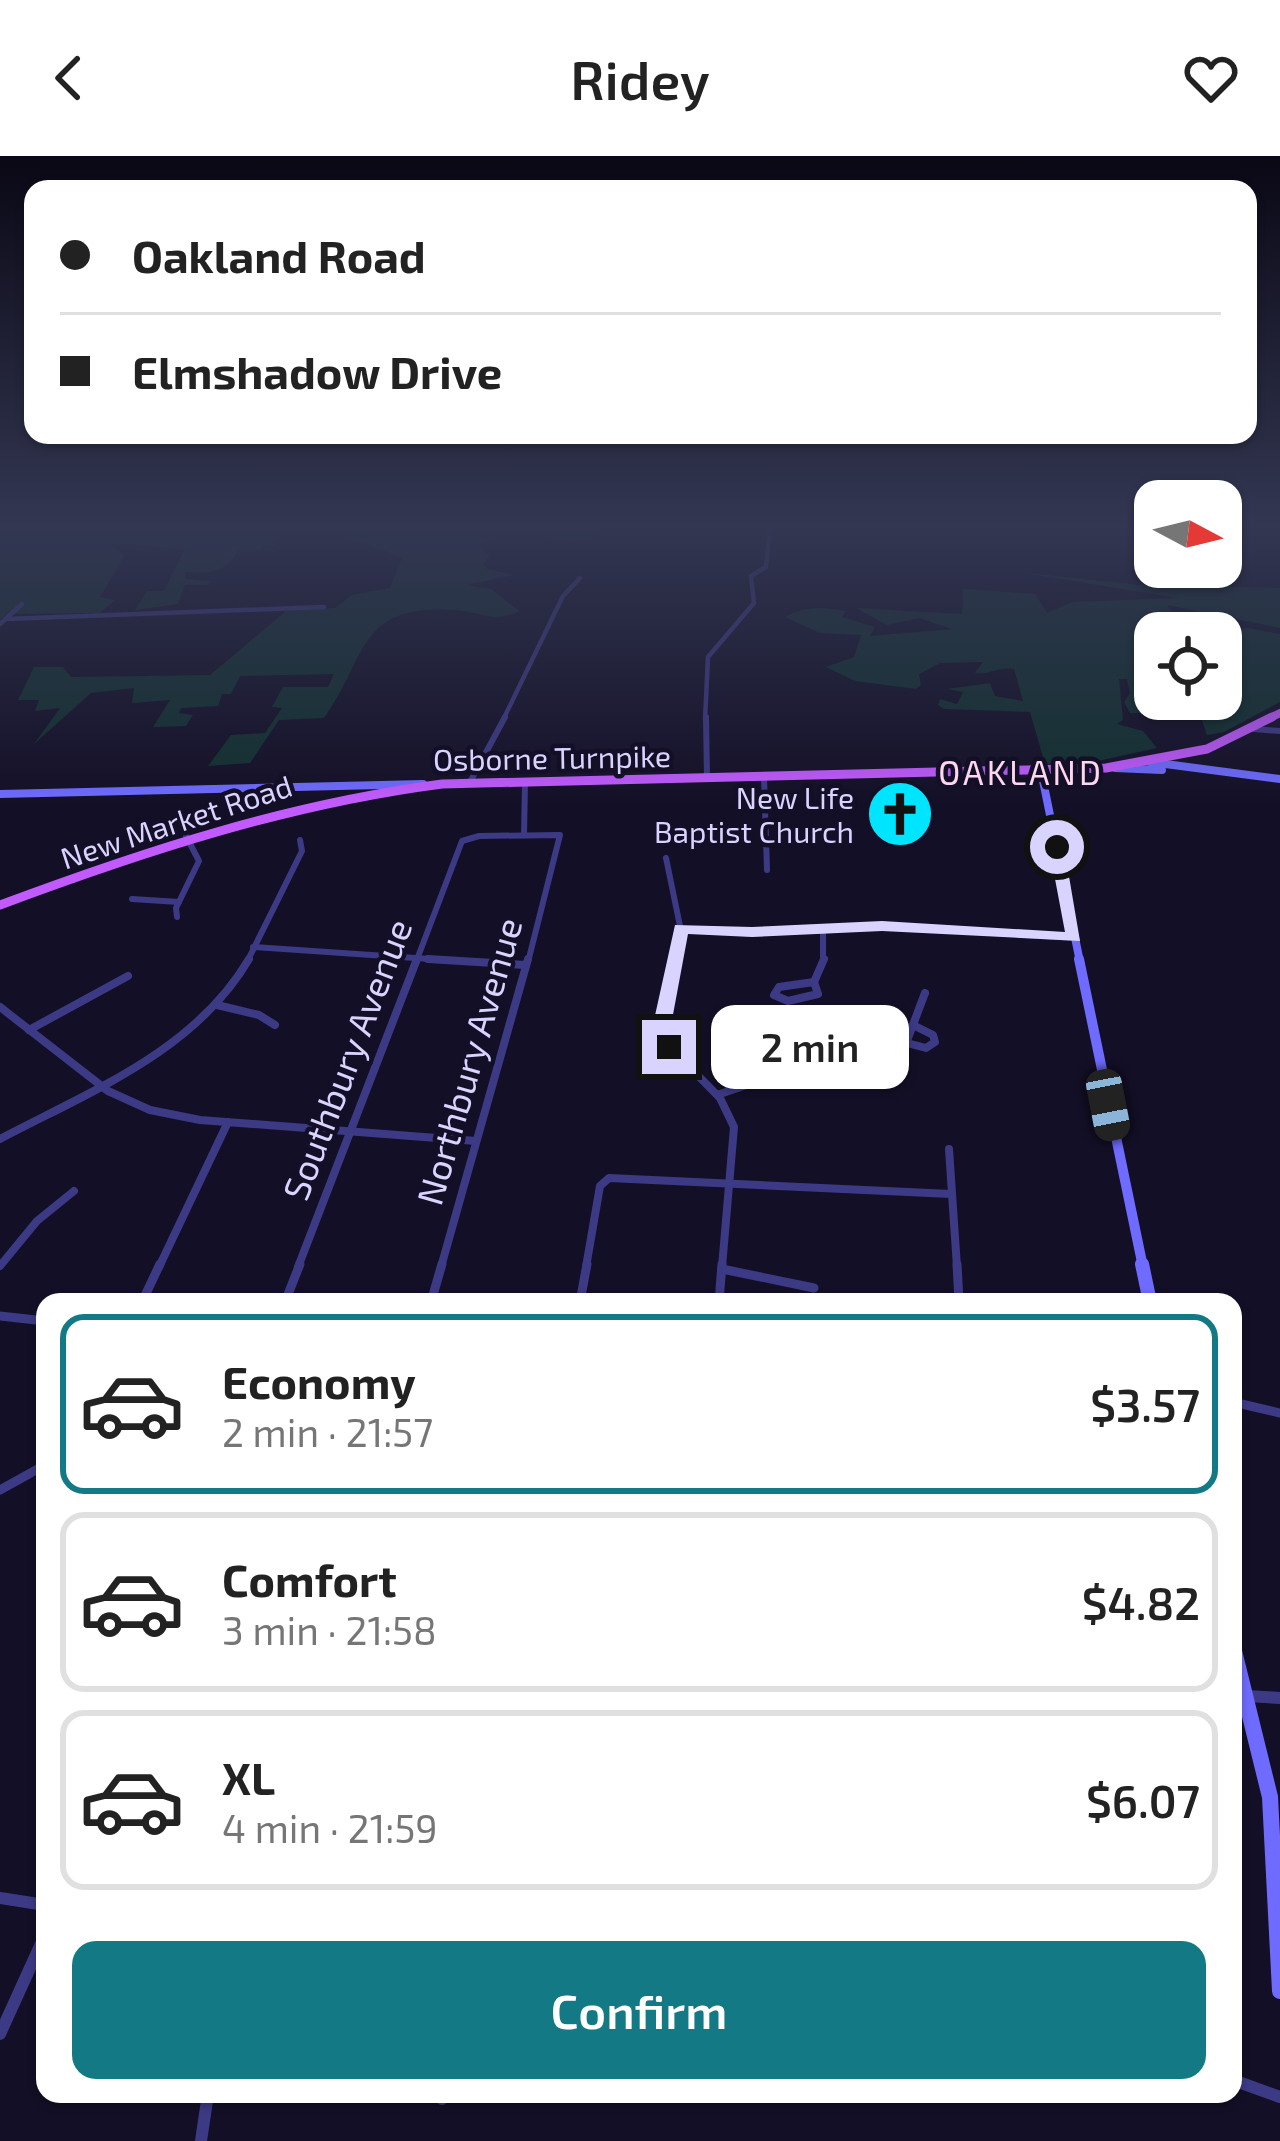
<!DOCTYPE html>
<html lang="en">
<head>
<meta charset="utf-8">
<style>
  body { margin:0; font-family:"Exo 2",sans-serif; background:#f6f6f6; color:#222; height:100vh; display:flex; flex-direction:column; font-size:45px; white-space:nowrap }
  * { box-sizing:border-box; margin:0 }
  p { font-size:39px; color:#767676 }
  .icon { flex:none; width:66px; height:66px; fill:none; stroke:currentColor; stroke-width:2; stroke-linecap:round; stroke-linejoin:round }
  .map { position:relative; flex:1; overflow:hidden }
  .drawer { position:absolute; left:36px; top:1137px; width:1206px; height:810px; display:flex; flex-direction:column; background:#fff; border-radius:24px; box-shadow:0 3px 9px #0004 }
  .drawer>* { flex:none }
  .top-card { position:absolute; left:24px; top:24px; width:1233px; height:264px; border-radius:24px; box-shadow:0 3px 9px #0004; display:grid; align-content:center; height:264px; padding:0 36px; background:#fff }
  .needle { width:78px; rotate:97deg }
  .tools { position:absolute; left:1134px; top:324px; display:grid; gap:24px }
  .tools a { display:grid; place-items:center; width:108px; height:108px; border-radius:24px; background:#fff; box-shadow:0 3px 9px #0004; font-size:60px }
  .end { position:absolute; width:54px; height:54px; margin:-27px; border:15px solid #d9d4ff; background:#111; box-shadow:0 0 0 6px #111 }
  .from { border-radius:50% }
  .bubble { position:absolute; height:84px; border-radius:24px; background:#fff; box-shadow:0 3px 9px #0004; font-size:39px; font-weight:600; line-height:84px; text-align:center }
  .car { position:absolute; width:36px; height:72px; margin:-36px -18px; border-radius:15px; box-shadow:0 0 9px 3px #0007; background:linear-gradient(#222 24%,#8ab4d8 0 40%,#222 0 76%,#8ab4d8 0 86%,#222 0) }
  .top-card b { display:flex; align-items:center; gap:42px; height:114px; font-size:45px }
  .top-card b+b { border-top:3px solid #e0e0e0 }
  .top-card i { width:30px; height:30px; background:#222 }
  ul { padding:21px 0 0; list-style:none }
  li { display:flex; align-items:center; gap:36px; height:180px; margin:0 24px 18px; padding:0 12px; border:6px solid #e0e0e0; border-radius:24px }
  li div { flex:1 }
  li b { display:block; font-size:45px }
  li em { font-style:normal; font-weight:600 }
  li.selected { border-color:#137a85 }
  li>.icon { width:108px; height:108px; stroke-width:1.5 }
  .action { display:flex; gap:24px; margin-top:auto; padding:24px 36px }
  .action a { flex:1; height:138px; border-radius:24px; background:#137a85; color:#fff; font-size:48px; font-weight:600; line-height:138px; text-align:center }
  header { display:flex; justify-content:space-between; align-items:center; height:156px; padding:0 36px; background:#fff; font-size:54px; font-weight:600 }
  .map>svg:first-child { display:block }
  .green { fill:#12302f; fill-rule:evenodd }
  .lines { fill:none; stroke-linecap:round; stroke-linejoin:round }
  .street-far4 { stroke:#3d3a85; stroke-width:4.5 }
  .street-far3 { stroke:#3d3a85; stroke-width:6 }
  .street-far2 { stroke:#3d3a85; stroke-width:8 }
  .street-far1 { stroke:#3d3a85; stroke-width:9 }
  .street { stroke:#3d3a85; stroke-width:12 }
  .secondary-far3 { stroke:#6f6bff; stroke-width:8 }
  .secondary-far2 { stroke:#6f6bff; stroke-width:10 }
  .secondary-far1 { stroke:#6f6bff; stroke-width:14 }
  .secondary { stroke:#6f6bff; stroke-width:16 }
  .primary-far1 { stroke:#c25bff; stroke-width:8 }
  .primary { stroke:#c25bff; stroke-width:9 }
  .route { fill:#d9d4ff }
  .labels { text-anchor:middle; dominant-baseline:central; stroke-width:9; stroke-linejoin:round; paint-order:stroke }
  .far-street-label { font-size:30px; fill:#d9d4ff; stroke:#130f26 }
  .far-poi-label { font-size:30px; fill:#d9d4ff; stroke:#130f26; text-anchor:end }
  .far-neighbourhood-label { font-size:33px; letter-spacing:3px; fill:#ffd6f0; stroke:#130f26 }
  .street-label { font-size:36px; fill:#d9d4ff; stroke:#130f26 }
</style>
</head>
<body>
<header><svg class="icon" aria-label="back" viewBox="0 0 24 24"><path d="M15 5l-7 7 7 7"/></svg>Ridey<svg class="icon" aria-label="heart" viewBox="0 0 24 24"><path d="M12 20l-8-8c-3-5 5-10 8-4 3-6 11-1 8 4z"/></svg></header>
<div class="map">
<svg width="1280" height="1985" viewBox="0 0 1280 1985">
  <rect width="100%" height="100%" fill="#130f26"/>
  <g class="green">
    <path d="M0,371H576L599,379C559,398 523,358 478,390L490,400L483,407L487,413L513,419L467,429L491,433L519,455C494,468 482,456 456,454C356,447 368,501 324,562L279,564L250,607L208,610L231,579L265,577L282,552L272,551L283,531H328L334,518L240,520L231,538H222L218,550L181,552L179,557L193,559L186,570L153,571L170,544L132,547L134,532L91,537L34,588L60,552L35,555L39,544H18L34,511H63L71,521L210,519L286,455L335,452L352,439L390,432L402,402C365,386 320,369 280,381L276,390H263L261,394H238C225,418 211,417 185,416L186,423L210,425L208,429H185L178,448L135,454L147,435H164L185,393L114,387L111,390L125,399L100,441L115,444L100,457L7,458L0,464Z"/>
    <path d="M1018,416L1139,429L1280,432V472L1167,449L1182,473L1249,472L1280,478V546L1224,576L1207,579L1200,559L1130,557L1124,546L1130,537L1127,523H1119L1123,564L1117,568L1143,575L1157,592L1089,607L1045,608L1030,556L944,553L938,549L940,543L957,548L963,536L947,533L990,527L995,540L1023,545L1014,513C999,510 990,519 975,517L983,506L940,507L919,518L921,529L916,533L855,525L826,511L854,501L861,479L820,477L785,461C807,449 822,451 846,455L842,461L875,471L870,480L952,473L919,462L887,469L856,452L962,458L963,433L1035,438L1047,457L1072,446L1178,442ZM1155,477H1221V543H1155Z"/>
  </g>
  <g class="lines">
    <g class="street-far4">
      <path d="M6,463L324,451"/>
      <path d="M0,468L22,448"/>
      <path d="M503,564L563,440L580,422"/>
      <path d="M705,564L708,501L754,447L751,420L766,411L770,371"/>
    </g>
    <g class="street-far3">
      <path d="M706,561L707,622"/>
      <path d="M1254,573L1280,575"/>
      <path d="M764,621L767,714"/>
      <path d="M469,628L505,561"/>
      <path d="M524,679L525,626"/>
      <path d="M666,702L680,770L674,806"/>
      <path d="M132,743L179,746"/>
      <path d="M177,761L176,752L199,705L186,680"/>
      <path d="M681,773L752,776L882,770L1074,782"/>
      <path d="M823,774V806"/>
      <path d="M253,791L474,806"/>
      <path d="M247,806L302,695L300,684"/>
      <path d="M416,806L462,685L479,680L560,679L528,806"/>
    </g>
    <g class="street-far2">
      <path d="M428,803L526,809"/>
      <path d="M675,803L664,852L669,890L720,942L734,971L722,1111"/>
      <path d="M814,826L818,838L788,845L774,839L779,831Z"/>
      <path d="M814,826L824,803"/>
      <path d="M217,849L259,859L275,869"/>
      <path d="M0,851L108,935L150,954L200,964L476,985"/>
      <path d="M29,874L128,820"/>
      <path d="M907,887L926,892L935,886L933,879L917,871"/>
      <path d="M663,916L682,907"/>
      <path d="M720,938L800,911L887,900L908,882L925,837"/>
      <path d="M0,983C91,935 195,895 249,803"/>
      <path d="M949,993L957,1111"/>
      <path d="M0,1110L37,1065L74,1035"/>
      <path d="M159,1111L228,966"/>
      <path d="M298,1111L417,803"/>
      <path d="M441,1111L528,803"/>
      <path d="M586,1111L600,1030L609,1022L951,1038"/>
    </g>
    <g class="street-far1">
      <path d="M957,1108L959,1146"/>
      <path d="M722,1113L814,1132"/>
      <path d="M142,1146L160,1108"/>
      <path d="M285,1146L300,1108"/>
      <path d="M431,1146L442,1108"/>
      <path d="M580,1146L587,1108"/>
      <path d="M719,1146L722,1108"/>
      <path d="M0,1160L45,1165"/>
      <path d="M1233,1246L1280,1257"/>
      <path d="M0,1334L45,1309"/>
    </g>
    <g class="street">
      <path d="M1248,1540L1280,1542"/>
      <path d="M0,1742L45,1749"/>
      <path d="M0,1878L45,1779"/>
      <path d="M1233,1924L1280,1941"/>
      <path d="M442,1943L443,1938"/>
      <path d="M201,1985L208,1938"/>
    </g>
    <g class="secondary-far3">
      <path d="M1150,606L1280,623"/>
      <path d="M1115,612L1162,614"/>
      <path d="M1041,615L1080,806"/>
      <path d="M0,638L423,628"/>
    </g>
    <path class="secondary-far2" d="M1079,803L1143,1111"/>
    <g class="secondary-far1">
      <path d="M1142,1108L1150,1146"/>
      <path d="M1233,1489L1235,1498"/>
    </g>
    <path class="secondary" d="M1234,1495L1270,1641L1280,1835"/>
    <path class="primary-far1" d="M1266,564L1280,557"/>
    <path class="primary" d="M0,749C145,695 288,648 442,628L1106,612L1207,593L1272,561"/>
  </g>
  <linearGradient id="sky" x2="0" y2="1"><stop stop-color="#0a0815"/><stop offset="0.57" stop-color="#333752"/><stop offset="1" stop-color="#333752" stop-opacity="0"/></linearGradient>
  <rect width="1280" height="649" fill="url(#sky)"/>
  <path class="route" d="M1057,686L1064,691L1080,785L882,775L752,781L688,778L672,864L678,891L669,896L660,891L654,864L675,769L752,771L882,765L1065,776L1049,691Z"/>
  <defs>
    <g id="church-disc" transform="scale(3.45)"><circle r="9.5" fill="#00e5ff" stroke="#130f26"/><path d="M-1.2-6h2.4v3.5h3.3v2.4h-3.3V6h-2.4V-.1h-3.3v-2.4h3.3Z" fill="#111"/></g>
  </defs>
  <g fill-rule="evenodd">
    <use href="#church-disc" x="900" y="658"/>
  </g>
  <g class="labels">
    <g class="far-street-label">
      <text transform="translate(552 601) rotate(-1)">Osborne Turnpike</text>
      <text transform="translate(176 665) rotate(-18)">New Market Road</text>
    </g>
    <g class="far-poi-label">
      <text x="854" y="641">New Life<tspan x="854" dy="34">Baptist Church</tspan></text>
    </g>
    <g class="far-neighbourhood-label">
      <text x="1021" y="616">OAKLAND</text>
    </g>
    <g class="street-label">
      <text transform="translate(346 903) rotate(-69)">Southbury Avenue</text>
      <text transform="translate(468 905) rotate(-74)">Northbury Avenue</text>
    </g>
  </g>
</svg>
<div class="tools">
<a><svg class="needle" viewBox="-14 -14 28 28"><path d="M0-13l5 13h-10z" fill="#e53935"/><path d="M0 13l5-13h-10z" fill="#767676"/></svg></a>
<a><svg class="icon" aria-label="locate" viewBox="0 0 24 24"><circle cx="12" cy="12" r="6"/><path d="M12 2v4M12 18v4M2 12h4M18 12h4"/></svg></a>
</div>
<i class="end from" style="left:1057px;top:691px"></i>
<i class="end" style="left:669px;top:891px"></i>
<div class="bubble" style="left:711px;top:849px;width:198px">2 min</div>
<i class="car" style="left:1108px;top:949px;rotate:169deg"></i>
<div class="top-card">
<b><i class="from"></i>Oakland Road</b>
<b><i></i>Elmshadow Drive</b>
</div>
<section class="drawer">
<ul>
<li class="selected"><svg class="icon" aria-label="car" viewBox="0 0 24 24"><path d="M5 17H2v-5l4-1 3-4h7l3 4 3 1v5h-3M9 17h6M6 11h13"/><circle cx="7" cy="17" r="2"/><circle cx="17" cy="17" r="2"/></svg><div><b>Economy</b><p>2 min · 21:57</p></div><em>$3.57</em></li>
<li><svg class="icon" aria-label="car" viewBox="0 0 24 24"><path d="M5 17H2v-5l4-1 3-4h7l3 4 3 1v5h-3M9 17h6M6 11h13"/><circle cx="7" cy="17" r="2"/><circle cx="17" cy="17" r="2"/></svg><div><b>Comfort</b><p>3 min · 21:58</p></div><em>$4.82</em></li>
<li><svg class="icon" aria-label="car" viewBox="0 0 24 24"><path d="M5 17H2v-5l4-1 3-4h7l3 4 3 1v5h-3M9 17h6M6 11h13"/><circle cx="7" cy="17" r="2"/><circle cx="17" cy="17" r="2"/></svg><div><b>XL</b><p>4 min · 21:59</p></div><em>$6.07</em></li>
</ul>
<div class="action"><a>Confirm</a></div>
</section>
</div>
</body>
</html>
